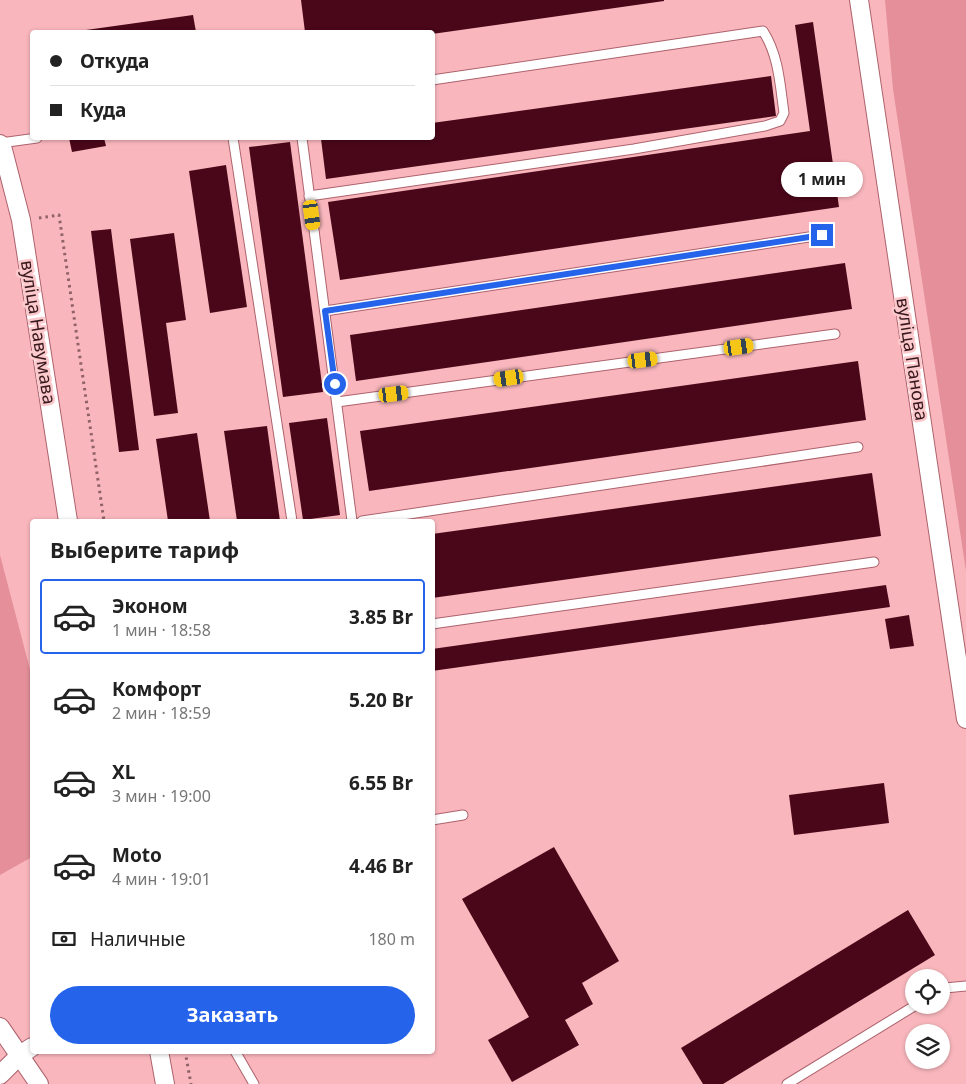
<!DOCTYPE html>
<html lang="ru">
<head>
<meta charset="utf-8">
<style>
  body { margin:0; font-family:"Noto Sans",sans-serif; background:#f6f6f6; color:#222; height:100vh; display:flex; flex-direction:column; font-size:19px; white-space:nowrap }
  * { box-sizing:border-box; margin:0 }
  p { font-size:16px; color:#767676 }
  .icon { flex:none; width:28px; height:28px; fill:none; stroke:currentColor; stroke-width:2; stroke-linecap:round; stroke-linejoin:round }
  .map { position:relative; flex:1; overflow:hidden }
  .details { position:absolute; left:30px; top:519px; width:405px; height:535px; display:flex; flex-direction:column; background:#fff; border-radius:5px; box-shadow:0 1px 4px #0004 }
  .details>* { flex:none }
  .top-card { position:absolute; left:30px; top:30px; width:405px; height:110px; border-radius:5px; box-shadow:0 1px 4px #0004; display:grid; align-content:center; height:110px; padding:0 20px; background:#fff }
  .tools { position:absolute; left:905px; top:969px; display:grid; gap:10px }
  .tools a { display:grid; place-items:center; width:45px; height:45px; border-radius:50%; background:#fff; box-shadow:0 1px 4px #0004; font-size:25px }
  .end { position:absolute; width:22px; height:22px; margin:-11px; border:6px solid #2563eb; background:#fff; box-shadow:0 0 0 2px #fff }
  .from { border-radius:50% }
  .bubble { position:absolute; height:35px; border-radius:18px; background:#fff; box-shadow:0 1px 4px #0004; font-size:16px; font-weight:700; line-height:35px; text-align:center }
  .car { position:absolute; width:15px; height:30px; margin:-15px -8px; border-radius:6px; box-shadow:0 0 4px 1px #0007; background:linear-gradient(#f5c518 24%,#345 0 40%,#f5c518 0 76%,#345 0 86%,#f5c518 0) }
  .top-card b { display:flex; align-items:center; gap:18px; height:48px; font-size:19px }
  .top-card b+b { border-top:1px solid #e0e0e0 }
  .top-card i { width:12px; height:12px; background:#222 }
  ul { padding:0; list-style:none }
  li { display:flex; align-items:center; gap:15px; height:75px; margin:0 10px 8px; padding:0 10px; border:2px solid transparent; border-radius:5px }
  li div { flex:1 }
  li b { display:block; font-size:19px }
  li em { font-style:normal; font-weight:700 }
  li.on { border-color:#2563eb }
  li>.icon { width:45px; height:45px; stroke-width:1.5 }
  h2 { padding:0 20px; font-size:22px; line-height:60px }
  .pay { display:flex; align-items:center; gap:12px; height:55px; padding:0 20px; font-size:19px }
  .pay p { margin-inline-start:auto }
  .button { display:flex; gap:10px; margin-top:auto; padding:10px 20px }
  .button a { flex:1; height:58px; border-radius:30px; background:#2563eb; color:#fff; font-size:20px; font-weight:700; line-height:58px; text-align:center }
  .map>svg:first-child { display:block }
  .green { fill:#e48f99 }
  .building { fill:#4a0719 }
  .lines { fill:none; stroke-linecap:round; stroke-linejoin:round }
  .lane-casing { stroke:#ad626c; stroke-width:11 }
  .street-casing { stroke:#ad626c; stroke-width:20 }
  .path { stroke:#906267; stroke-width:3; stroke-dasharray:2.5 4; stroke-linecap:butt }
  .lane { stroke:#fff; stroke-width:9 }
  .street { stroke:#fff; stroke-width:18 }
  .route { stroke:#2563eb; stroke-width:6 }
  .labels { text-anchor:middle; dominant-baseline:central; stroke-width:5; stroke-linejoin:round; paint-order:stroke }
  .street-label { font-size:18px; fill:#37191d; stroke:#fcc9cd }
</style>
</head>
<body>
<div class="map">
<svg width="966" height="1084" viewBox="0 0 966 1084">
  <rect width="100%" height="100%" fill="#f9b7bd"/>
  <g class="green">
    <path d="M885,0H966V571L893,89Z"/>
    <path d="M0,555L32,677V857L0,875Z"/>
  </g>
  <g class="building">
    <path d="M301,0H664V1L432,34L305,32Z"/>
    <path d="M193,15L196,32H79V31Z"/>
    <path d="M813,22L839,207L340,280L328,202L810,131L795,25Z"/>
    <path d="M771,76L776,116L326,179L321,139L432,138V123Z"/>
    <path d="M69,138H104L106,146L72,152Z"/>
    <path d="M290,142L323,392L283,397L249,147Z"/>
    <path d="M226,165L247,307L210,313L189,171Z"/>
    <path d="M111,229L139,450L119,452L91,231Z"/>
    <path d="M174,233L186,320L166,323L178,413L154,416L130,239Z"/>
    <path d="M845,263L852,309L356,381L350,335Z"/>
    <path d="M858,361L866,420L369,491L360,431Z"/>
    <path d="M327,418L340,515L303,520L289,423Z"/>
    <path d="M267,426L280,521H237L224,431Z"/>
    <path d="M197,433L210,521H168L156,439Z"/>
    <path d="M872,473L881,536L432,598V534Z"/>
    <path d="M886,585L890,607L432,671V649Z"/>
    <path d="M909,615L914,646L890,649L885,619Z"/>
    <path d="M884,783L889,823L794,835L789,795Z"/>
    <path d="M554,847L619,961L582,983L593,1004L565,1020L579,1045L512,1082L488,1040L529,1017L462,899Z"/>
    <path d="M908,910L935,955L723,1084H703L681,1048Z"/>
  </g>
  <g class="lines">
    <g class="lane-casing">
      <g id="lane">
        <path d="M233,138L292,521"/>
        <path d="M302,138L352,521"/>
        <path d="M0,143L37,138"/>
        <path d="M309,196L634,149L765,126L780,121L784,113C780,85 779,56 763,31L432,80"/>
        <path d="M325,311L822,235"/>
        <path d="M337,402L835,334"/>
        <path d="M362,521L858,447"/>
        <path d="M432,624L874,562"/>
        <path d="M432,820L463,815"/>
        <path d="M941,990L945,988L966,986"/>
        <path d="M235,1051L254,1084"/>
        <path d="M787,1084L916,1005"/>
      </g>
    </g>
    <g class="street-casing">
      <g id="street">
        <path d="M859,0L966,719"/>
        <path d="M0,144L3,150L21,220L68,521"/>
        <path d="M0,1027L39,1084"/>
        <path d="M159,1051L165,1084"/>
        <path d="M0,1075L20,1055L32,1047"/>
      </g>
    </g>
    <g class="path">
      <path d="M39,218L59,215L104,521"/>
      <path d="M185,1051L191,1084"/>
    </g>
    <use href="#lane" class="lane"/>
    <use href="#street" class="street"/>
  </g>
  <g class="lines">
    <path class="route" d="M335,384L325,311L822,235"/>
  </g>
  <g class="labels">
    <g class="street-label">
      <text transform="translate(39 332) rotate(81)">вуліца Навумава</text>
      <text transform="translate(913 359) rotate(81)">вуліца Панова</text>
    </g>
  </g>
</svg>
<div class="tools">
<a><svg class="icon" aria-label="locate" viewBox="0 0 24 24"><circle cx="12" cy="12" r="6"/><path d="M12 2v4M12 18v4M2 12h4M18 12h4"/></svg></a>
<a><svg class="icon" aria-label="layers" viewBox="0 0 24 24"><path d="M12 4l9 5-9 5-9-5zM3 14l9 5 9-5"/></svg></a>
</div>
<i class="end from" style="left:335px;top:384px"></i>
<i class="end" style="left:822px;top:235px"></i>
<div class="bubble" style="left:781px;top:162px;width:82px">1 мин</div>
<i class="car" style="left:312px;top:215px;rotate:172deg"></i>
<i class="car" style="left:739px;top:347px;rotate:82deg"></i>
<i class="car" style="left:643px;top:360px;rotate:83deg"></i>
<i class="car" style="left:509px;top:378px;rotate:262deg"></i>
<i class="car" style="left:394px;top:394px;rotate:83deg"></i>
<div class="top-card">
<b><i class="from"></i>Откуда</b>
<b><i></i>Куда</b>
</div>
<section class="details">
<h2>Выберите тариф</h2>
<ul>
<li class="on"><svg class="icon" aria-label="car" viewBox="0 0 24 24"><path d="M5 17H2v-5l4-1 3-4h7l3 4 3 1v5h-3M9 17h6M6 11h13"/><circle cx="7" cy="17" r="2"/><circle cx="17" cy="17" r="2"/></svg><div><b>Эконом</b><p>1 мин · 18:58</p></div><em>3.85 Br</em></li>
<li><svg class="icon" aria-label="car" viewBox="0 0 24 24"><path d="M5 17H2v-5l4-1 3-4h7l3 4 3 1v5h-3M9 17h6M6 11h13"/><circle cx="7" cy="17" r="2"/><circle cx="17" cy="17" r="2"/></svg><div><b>Комфорт</b><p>2 мин · 18:59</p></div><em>5.20 Br</em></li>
<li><svg class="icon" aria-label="car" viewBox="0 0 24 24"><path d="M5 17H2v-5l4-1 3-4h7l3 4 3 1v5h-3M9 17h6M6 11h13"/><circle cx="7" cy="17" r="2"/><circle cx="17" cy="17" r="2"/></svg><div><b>XL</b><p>3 мин · 19:00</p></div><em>6.55 Br</em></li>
<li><svg class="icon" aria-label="car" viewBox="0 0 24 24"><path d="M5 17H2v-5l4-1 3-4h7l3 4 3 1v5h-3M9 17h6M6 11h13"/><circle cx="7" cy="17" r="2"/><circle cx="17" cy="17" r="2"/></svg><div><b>Moto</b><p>4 мин · 19:01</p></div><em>4.46 Br</em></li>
</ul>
<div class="pay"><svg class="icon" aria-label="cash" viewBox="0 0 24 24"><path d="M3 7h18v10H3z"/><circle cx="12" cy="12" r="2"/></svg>Наличные<p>180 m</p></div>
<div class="button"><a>Заказать</a></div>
</section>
</div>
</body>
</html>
